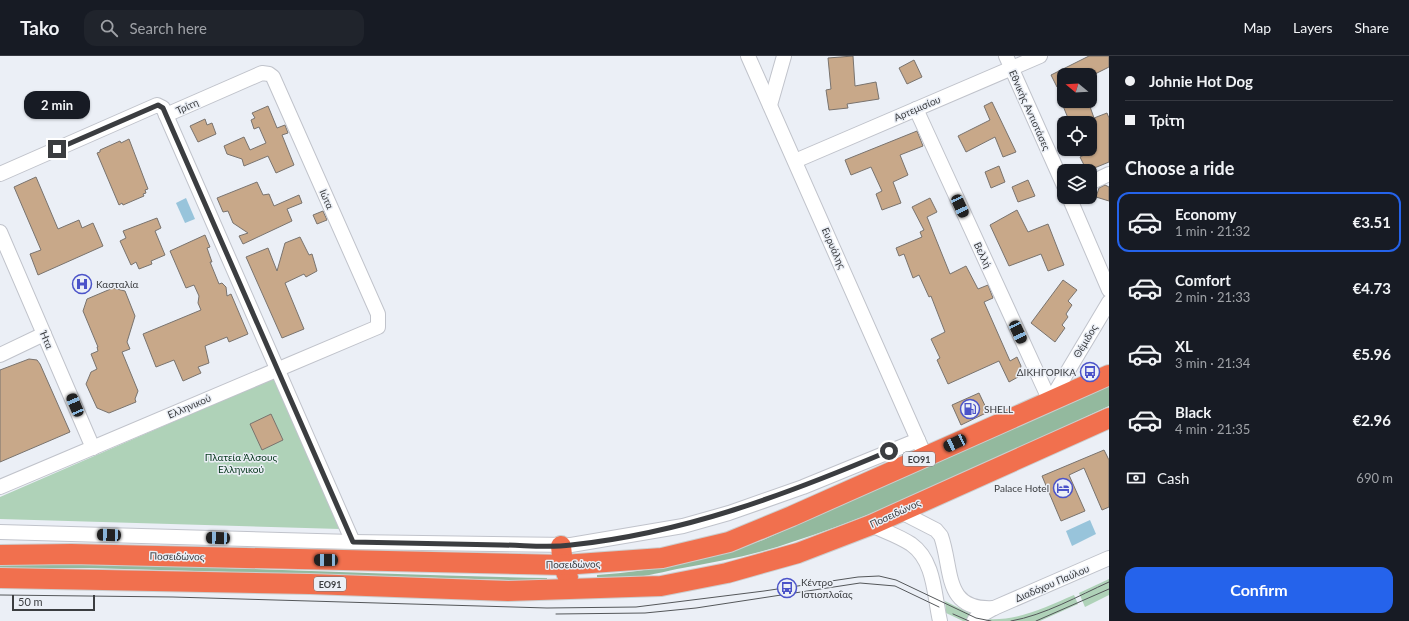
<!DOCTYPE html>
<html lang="en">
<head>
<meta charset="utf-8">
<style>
  body { margin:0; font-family:Lato,sans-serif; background:#20242c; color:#f1f3f6; height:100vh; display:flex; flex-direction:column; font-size:15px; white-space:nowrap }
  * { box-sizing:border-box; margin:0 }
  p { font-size:13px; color:#9ea1a6 }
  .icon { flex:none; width:22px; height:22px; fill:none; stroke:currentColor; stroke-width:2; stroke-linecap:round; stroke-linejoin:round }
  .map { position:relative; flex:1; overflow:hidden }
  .side { display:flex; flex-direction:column; background:#171b24; width:300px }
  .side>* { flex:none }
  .top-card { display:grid; align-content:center; height:88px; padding:0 16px; background:#171b24 }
  .needle { width:26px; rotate:288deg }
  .fabs { position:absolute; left:1057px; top:12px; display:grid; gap:8px }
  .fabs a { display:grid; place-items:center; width:40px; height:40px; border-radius:8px; background:#171b24; box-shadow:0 1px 3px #0004; font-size:20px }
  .scale { position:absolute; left:12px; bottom:10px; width:83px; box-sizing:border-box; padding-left:4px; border:2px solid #3b3d40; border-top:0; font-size:11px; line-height:14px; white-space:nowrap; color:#3b3d40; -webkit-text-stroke:3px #ebeff6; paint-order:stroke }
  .end { position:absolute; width:18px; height:18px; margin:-9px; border:5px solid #3b3d40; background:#fff; box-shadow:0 0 0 2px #fff }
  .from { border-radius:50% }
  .bubble { position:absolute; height:28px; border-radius:12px; background:#171b24; box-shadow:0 1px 3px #0004; font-size:13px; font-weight:700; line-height:28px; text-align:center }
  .car { position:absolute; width:12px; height:24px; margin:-12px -6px; border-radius:5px; box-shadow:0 0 3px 1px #0007; background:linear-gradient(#222 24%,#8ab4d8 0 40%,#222 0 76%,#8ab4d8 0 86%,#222 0) }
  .top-card b { display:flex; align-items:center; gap:14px; height:38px; font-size:15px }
  .top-card b+b { border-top:1px solid #363941 }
  .top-card i { width:10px; height:10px; background:#f1f3f6 }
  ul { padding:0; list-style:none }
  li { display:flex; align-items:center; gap:12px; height:60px; margin:0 8px 6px; padding:0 8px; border:2px solid transparent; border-radius:12px }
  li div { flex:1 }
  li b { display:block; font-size:15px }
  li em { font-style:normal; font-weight:700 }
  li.selected { border-color:#2563eb }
  li>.icon { width:36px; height:36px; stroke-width:1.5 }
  h2 { padding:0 16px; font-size:18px; line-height:48px }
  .pay { display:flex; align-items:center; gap:10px; height:44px; padding:0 16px; font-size:15px }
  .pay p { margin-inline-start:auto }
  .action { display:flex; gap:8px; margin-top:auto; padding:8px 16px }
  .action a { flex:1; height:46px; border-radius:12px; background:#2563eb; color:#fff; font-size:16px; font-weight:700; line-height:46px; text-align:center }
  header { display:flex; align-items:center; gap:24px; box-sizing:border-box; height:56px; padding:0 20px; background:#171b24; border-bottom:1px solid #363941 }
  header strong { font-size:19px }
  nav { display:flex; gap:22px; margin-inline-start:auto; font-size:14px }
  .search { width:280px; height:36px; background:#20242c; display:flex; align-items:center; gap:10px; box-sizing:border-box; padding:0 14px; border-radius:12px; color:#9ea1a6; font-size:15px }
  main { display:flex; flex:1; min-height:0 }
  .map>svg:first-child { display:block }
  .green { fill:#afd2b8 }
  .forest { fill:#93b99e }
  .water { fill:#98c4db }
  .building { fill:#c8a889; stroke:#79736e }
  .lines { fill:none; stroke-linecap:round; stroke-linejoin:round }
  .minor-casing { stroke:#c0c3cb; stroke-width:16 }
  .highway-casing { stroke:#cccdcd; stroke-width:22 }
  .minor { stroke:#fff; stroke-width:14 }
  .highway { stroke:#f1704e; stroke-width:20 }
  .tram { stroke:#54575a; stroke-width:1 }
  .route { stroke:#3b3d40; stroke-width:5 }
  .labels { text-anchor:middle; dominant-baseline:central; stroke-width:3; stroke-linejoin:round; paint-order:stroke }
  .shield { fill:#ebeff6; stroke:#707277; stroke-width:1 }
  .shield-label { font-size:9px; font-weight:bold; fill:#3b3d40 }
  .street-label { font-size:10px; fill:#3b3d40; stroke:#ebeff6 }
  .poi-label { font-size:10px; fill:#3b3d40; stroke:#ebeff6; text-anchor:start }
  .park-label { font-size:10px; fill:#033419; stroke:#ebeff6 }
</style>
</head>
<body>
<header>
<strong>Tako</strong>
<div class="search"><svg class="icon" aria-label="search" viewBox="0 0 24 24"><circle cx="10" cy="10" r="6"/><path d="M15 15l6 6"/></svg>Search here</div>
<nav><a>Map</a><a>Layers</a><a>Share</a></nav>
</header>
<main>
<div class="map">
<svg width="1109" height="565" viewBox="0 0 1109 565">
  <rect width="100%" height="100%" fill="#ebeff6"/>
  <g class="green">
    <path d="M274,322L340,473L0,463V441Z"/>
    <path d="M1109,523V539L1085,551L1079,537Z"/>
    <path d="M1074,539L1078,548L1040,565H986L987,563C1019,565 1046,551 1074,539Z"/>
    <path d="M945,545L971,558L968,565H963L946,557Z"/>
  </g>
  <g class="forest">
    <path d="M1109,330V350C1005,398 901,451 792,486C755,499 716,506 677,513C654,518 620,527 597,521V519C654,516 709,502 763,484Z"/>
    <path d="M0,509C182,507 364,519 547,522V525L89,512H0Z"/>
  </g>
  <g class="water">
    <path d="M186,142L195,163L185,167L176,147Z"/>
    <path d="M1090,464L1096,478L1072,490L1066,475Z"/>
  </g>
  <g class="building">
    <path d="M853,0L855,30L876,26L879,43L847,48L848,52L829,54L826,34L831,33L828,2Z"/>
    <path d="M1089,0H1109V11L1093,19H1064V28L1057,31L1051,19Z"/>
    <path d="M914,4L922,21L907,28L899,12Z"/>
    <path d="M1061,45H1088L1094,62L1107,57L1109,62V106L1087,115L1080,101L1090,96V67H1070Z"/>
    <path d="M992,46L1016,96L1003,101L995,81L966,96L958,80L990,64L984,50Z"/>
    <path d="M268,50L277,72L285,69L288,77L282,79L294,109L276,117L268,100L244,110L242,103L227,98L224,90L244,81L250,94L266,87L259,71L254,73L251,64L255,62L252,57Z"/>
    <path d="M205,63L207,69L212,67L216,78L198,86L190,70Z"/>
    <path d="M917,75L923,90L900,99L908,119L893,126L901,147L882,154L876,138L882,135L871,111L851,119L845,104Z"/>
    <path d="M129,83L148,133L145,134L146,137L143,138L144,140L123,149L122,147L119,149L97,97L100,96V94L120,85L121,87Z"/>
    <path d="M999,110L1005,126L991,132L985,116Z"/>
    <path d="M36,121L58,173L79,164L82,172L93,167L103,190L38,219L30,198L41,194L14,131Z"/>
    <path d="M1028,124L1035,140L1018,146L1012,131Z"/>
    <path d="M257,126L263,139L269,138L274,150L299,139L302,147L287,153L292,165L243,188L239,180L248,177L233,167L228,155L223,156L217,142Z"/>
    <path d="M1105,129L1109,131V145L1096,141L1099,132Z"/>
    <path d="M930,142L937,156L927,161L950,218L966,210L978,233L988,229L993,242L984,246L1010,305L1017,301L1021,310L1018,321L1009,326L999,305L948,328L937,304L940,302L931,283L945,276L931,240L929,241L919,219L913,222L904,198L899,200L896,192L922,181L920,176L924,174L912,151Z"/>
    <path d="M1017,154L1028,176L1048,168L1064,209L1048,215L1041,198L1009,210L990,169Z"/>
    <path d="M323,155L327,164L317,168L313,159Z"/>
    <path d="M157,162L161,172L155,175L165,199L151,205L152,208L139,213L136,206L131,209L120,185L126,182L123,175Z"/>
    <path d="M205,179L210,191L207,192L212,206H210L219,228L222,227L226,231L227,240L231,238L248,278L229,286L227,281L205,290L209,307L198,311L201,317L183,325L174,304L156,311L143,278L201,254L198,247L199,240L194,229L186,232L170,195Z"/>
    <path d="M300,181L309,199L312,198L317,215L306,221L304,218L285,227L304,273L282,282L246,201L268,192L277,215L285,187Z"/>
    <path d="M1063,224L1077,234L1068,245L1072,249L1066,258L1068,261L1062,269L1065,272L1055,286L1031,267Z"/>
    <path d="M113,232L125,235L135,260L127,286L130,293L122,296L138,335L135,343L136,346L109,357L97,352L86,328L91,316L97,313L91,298L98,295L97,291H98L83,255L87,243Z"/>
    <path d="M29,303L37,304L40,308L70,376L0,406V314Z"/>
    <path d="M979,337L988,356L961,369L952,349Z"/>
    <path d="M271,358L283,384L262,394L250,368Z"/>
    <path d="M1104,394L1109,404V451L1102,454L1084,412L1069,419L1085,455L1061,465L1042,420Z"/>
  </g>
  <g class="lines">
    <g class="minor-casing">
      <g id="minor">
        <path d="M748,0L922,393"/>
        <path d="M1006,0L1064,130"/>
        <path d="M770,49L784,0"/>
        <path d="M916,53L1050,345"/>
        <path d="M166,59L353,486"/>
        <path d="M795,105L1040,0"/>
        <path d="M0,118L157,49L163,52L166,59L262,17L269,18L273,21L378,258V271L0,431"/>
        <path d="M1090,127L1109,118"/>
        <path d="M1069,141L1109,234"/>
        <path d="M0,176L93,392"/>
        <path d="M0,299L44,278"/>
        <path d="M1050,345L1109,246"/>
        <path d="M899,455L936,474L941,480C953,514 943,555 994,552"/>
        <path d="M871,469C884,475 899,480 911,488C935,505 934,539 940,565"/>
        <path d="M0,476L353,486L571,489L683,470L729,457L803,431L918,384"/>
        <path d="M974,565L976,562L994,552L1109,502"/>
      </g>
    </g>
    <g class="highway-casing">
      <g id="highway">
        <path d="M561,490L563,509L568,521"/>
        <path d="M0,499L71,498L563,509L662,502L729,486L792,460L1109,319"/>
        <path d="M0,522L310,528L508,535L661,530L727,517L798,497L871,469L1109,362"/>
      </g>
    </g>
    <use href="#minor" class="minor"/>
    <use href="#highway" class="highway"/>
    <g class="tram">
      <path d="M0,539L173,541L547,552L636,551L764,535L858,521L879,520L896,524L976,562L991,565"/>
      <path d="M556,558L645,557L696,552L860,527L895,530L939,551"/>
      <path d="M953,558L969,565"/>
      <path d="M1011,565C1045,559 1078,540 1109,526"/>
      <path d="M1036,565L1109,533"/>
    </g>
  </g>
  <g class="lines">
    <path class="route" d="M57,93L158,49L163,52L353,486C402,487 452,488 501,489C524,489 548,492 571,489C684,477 785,439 889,395"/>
  </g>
  <defs>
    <g id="hospital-ring" transform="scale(1)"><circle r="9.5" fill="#ebeff6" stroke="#4b53c9" stroke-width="1.5"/><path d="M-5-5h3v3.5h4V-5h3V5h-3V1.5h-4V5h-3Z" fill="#4b53c9"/></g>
    <g id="bus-ring" transform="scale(1)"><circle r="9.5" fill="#ebeff6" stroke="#4b53c9" stroke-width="1.5"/><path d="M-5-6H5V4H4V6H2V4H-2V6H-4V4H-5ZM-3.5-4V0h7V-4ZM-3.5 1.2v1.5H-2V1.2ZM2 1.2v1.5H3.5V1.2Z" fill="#4b53c9"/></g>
    <g id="fuel-ring" transform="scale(1)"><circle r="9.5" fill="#ebeff6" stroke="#4b53c9" stroke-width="1.5"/><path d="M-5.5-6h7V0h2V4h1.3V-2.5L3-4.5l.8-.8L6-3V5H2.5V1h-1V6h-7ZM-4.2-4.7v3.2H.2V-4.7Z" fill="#4b53c9"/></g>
    <g id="hotel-ring" transform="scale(1)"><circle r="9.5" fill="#ebeff6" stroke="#4b53c9" stroke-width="1.5"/><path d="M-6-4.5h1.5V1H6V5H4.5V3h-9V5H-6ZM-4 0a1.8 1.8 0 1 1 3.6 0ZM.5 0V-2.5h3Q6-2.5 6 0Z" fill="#4b53c9"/></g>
  </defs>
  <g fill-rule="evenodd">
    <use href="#hospital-ring" x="82" y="228"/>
    <use href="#bus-ring" x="1090" y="316"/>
    <use href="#fuel-ring" x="970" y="353"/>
    <use href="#hotel-ring" x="1063" y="432"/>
    <use href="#bus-ring" x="787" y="532"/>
  </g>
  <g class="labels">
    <g class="shield">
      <rect x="903" y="396" width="32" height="14" rx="3"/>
      <rect x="314" y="521" width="32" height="14" rx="3"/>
    </g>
    <g class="shield-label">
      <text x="919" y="403">ΕΟ91</text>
      <text x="330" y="528">ΕΟ91</text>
    </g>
    <g class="street-label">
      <text transform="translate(187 50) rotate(-24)">Τρίτη</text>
      <text transform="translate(917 52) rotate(-23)">Αρτεμισίου</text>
      <text transform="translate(1030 54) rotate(66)">Εθνικής Αντιοτάσες</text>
      <text transform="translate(327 143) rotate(66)">Ιώτα</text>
      <text transform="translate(834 192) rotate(66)">Ευρυάλης</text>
      <text transform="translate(983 199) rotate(65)">Βελλή</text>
      <text transform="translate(47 284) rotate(67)">Ήτα</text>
      <text transform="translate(1085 285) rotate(-59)">Θέμιδος</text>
      <text transform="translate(189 350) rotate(-23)">Ελληνικού</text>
      <text transform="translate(895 457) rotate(-25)">Ποσειδώνος</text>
      <text transform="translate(177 500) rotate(1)">Ποσειδώνος</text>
      <text transform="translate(573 508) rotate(-1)">Ποσειδώνος</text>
      <text transform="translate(1052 527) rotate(-23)">Διαδόχου Παύλου</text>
    </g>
    <g class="poi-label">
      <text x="96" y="228">Κασταλία</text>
      <text x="1076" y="316" text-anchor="end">ΔΙΚΗΓΟΡΙΚΑ</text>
      <text x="984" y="353">SHELL</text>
      <text x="1049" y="432" text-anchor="end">Palace Hotel</text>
      <text x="801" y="526">Κέντρο<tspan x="801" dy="12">Ιστιοπλοΐας</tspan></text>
    </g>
    <g class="park-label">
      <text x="241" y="401">Πλατεία Άλσους<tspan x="241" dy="12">Ελληνικού</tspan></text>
    </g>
  </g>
</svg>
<div class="fabs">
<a><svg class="needle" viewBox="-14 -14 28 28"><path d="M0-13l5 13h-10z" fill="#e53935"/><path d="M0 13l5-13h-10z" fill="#9ea1a6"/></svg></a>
<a><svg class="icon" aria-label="locate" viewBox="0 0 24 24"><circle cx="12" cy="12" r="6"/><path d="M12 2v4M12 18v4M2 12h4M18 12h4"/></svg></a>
<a><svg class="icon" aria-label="layers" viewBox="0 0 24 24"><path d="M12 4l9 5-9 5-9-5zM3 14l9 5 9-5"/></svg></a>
</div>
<div class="scale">50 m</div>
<i class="end from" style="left:889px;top:395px"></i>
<i class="end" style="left:57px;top:93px"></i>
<div class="bubble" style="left:24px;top:35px;width:66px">2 min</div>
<i class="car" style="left:960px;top:150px;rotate:155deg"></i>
<i class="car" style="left:1018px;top:276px;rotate:155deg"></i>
<i class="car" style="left:75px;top:349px;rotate:337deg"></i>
<i class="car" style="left:955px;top:387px;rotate:245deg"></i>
<i class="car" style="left:109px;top:479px;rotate:272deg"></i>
<i class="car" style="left:218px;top:482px;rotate:272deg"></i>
<i class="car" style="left:326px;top:504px;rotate:271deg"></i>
</div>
<section class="side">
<div class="top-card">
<b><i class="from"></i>Johnie Hot Dog</b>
<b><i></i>Τρίτη</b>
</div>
<h2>Choose a ride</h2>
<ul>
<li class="selected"><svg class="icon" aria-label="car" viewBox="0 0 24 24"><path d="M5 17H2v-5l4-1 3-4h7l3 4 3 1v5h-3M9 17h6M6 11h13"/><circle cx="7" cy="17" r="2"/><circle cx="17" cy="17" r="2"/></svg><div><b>Economy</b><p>1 min · 21:32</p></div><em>€3.51</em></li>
<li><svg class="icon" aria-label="car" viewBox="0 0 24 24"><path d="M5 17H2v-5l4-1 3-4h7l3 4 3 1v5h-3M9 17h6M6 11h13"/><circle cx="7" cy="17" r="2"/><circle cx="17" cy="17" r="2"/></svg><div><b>Comfort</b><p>2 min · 21:33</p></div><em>€4.73</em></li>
<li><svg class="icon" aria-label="car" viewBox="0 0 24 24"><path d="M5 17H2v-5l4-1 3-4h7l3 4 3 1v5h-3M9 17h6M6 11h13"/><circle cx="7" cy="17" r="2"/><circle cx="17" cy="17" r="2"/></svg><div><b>XL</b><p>3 min · 21:34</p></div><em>€5.96</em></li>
<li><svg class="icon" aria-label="car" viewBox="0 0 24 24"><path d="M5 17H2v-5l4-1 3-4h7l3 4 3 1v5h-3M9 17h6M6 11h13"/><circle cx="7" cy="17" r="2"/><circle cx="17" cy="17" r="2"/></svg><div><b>Black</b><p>4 min · 21:35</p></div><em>€2.96</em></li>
</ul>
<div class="pay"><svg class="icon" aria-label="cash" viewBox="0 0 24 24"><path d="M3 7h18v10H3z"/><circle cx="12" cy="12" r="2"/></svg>Cash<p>690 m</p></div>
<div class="action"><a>Confirm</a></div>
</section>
</main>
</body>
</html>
